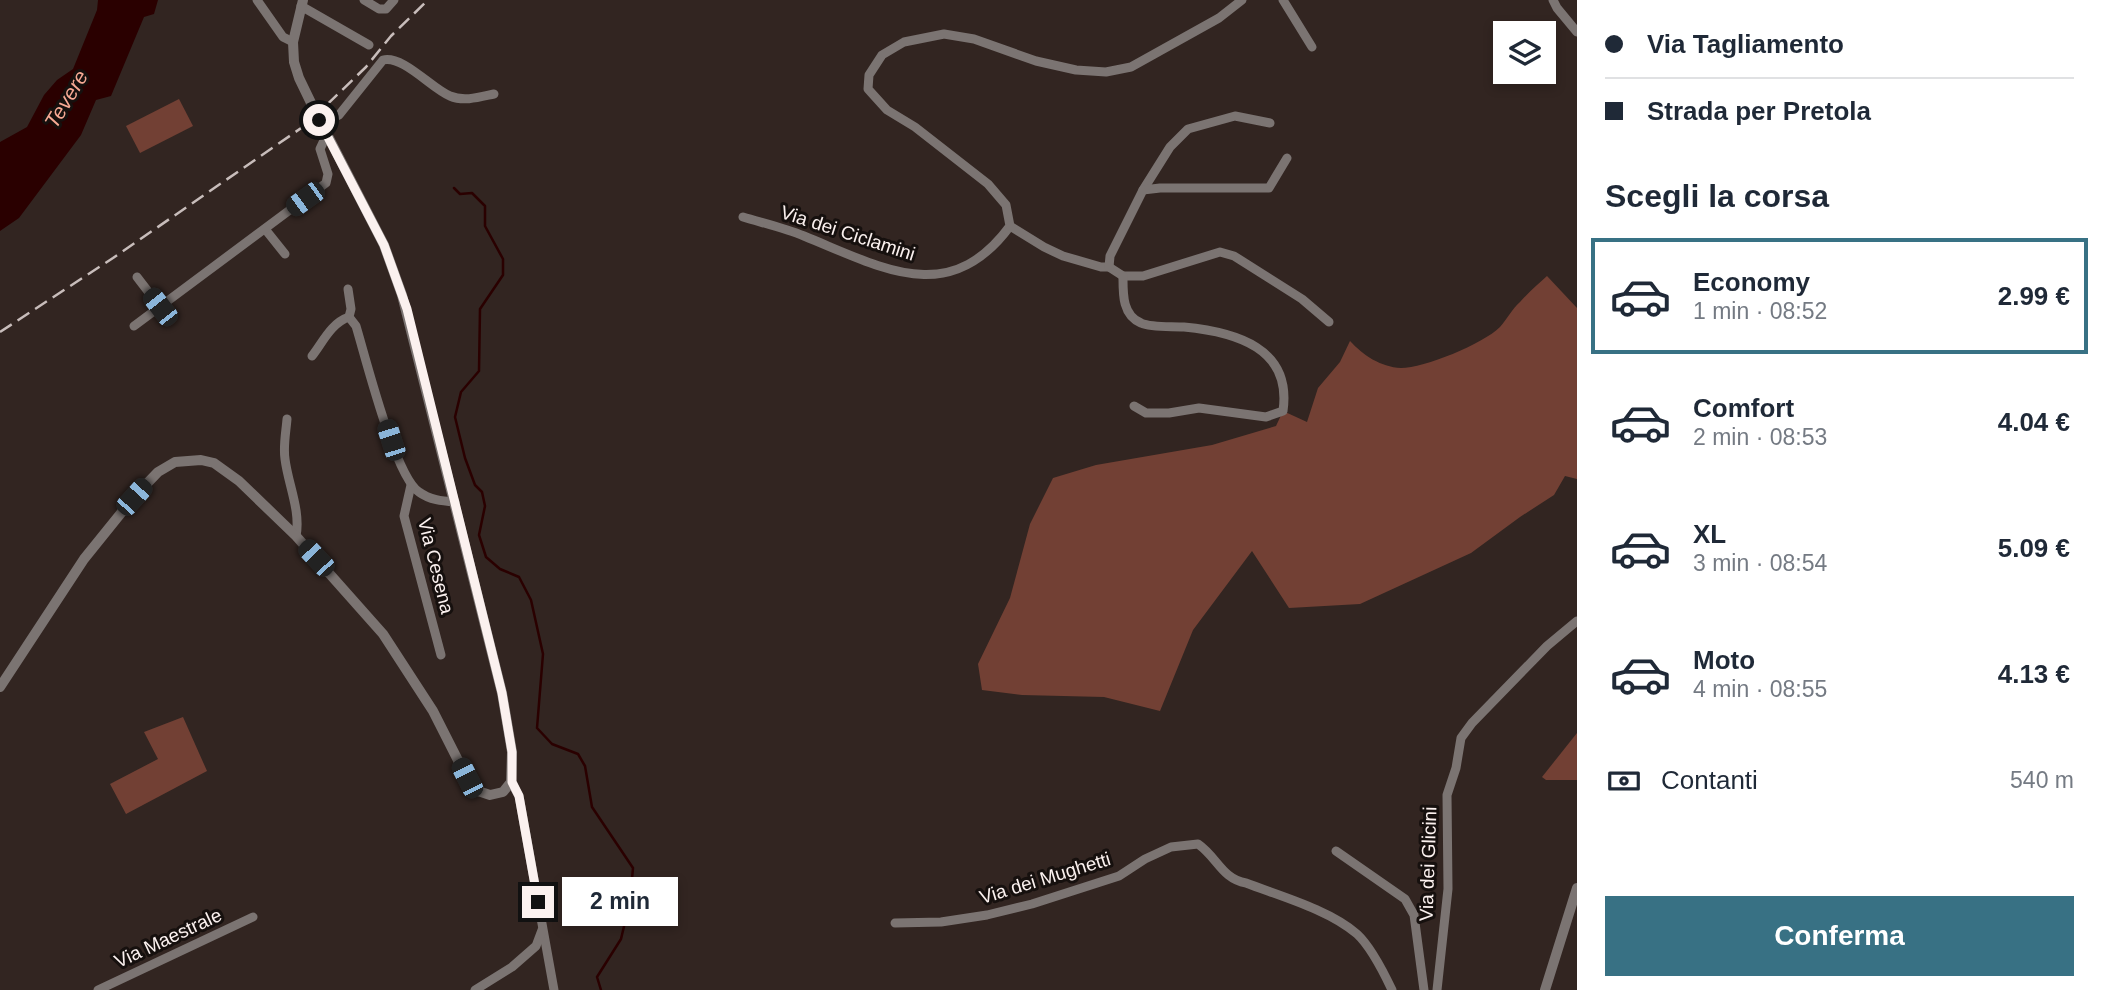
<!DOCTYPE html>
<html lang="it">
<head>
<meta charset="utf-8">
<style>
  body { margin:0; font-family:Arial,sans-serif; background:#f6f6f7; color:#1f2937; height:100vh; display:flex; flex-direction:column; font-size:26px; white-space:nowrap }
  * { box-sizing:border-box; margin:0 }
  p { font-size:23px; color:#747a83 }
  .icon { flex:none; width:38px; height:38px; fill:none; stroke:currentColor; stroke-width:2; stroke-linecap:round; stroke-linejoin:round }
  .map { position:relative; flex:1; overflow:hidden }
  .sheet { display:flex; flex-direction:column; background:#fff; width:525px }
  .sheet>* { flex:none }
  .guide { display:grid; align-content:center; height:154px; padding:0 28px; background:#fff }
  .controls { position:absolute; left:1493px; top:21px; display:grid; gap:14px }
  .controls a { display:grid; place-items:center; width:63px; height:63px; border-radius:0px; background:#fff; box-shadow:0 4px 10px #0003; font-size:35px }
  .end { position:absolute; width:32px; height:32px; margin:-16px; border:9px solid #fbf1ef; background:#111; box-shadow:0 0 0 4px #111 }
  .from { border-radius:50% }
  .bubble { position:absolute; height:49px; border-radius:0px; background:#fff; box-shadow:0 4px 10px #0003; font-size:23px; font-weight:800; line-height:49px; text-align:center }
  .car { position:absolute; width:21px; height:42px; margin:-21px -10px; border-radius:9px; box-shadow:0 0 5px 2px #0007; background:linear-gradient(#222 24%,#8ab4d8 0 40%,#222 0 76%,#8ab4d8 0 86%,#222 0) }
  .guide b { display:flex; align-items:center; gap:24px; height:66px; font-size:26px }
  .guide b+b { border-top:2px solid #e0e1e3 }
  .guide i { width:18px; height:18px; background:#1f2937 }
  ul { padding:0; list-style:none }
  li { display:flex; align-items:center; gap:21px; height:116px; margin:0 14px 10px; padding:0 14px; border:4px solid transparent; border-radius:0px }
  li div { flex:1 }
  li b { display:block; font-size:26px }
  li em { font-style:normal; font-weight:800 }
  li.active { border-color:#387184 }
  li>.icon { width:63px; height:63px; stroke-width:1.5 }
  h2 { padding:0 28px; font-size:32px; line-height:84px }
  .pay { display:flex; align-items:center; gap:18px; height:77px; padding:0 28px; font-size:26px }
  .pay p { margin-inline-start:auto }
  .primary-button { display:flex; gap:14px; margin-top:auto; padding:14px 28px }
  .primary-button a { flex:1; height:80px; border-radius:0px; background:#387184; color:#fff; font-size:28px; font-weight:800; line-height:80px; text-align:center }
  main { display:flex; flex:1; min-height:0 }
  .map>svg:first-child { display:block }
  .green { fill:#724034 }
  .water { fill:#2a0000 }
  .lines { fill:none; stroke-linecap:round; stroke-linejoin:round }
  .stream { stroke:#2a0000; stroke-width:2.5 }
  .minor { stroke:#7b7472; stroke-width:9 }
  .tertiary { stroke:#7b7472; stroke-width:10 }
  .rail { stroke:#c8bdbb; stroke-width:2.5; stroke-dasharray:14 7; stroke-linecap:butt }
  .route { stroke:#fbf1ef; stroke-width:9 }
  .labels { text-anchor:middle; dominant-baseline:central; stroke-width:6; stroke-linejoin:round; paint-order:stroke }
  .street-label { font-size:19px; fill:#fbf1ef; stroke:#16100e }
  .water-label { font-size:21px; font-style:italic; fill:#f7a994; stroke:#16100e }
</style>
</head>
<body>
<main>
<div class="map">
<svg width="1577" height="990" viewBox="0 0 1577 990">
  <rect width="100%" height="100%" fill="#322521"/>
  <g class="green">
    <path d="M179,99L193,126L140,153L126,126Z"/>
    <path d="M1547,276L1577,308V479L1565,476L1554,495L1520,517L1471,553L1360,604L1289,608L1252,551L1193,630L1160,711L1104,697L1022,695L982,690L978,664L1010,598L1030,524L1053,478L1096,465L1212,445L1276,426L1283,411L1307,422L1318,388L1340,362L1350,341C1363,355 1380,367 1401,368C1424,368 1483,344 1500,327C1507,319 1512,309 1520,302C1528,293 1538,284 1547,276Z"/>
    <path d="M183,717L207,771L126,814L110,784L158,759L144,732Z"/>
    <path d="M1577,733V780H1546L1542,777Z"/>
  </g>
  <path class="water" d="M98,0H158L154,14L144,17L111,96L96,100L81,135L19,218L0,231V142L27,127L44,95L57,80L73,69L97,10Z"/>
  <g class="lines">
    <path class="stream" d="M454,188L460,194L472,193L485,206V226L503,259V275L480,309L479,371L461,392L455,417L465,458L475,485L482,492L485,506L479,535L486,557L500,569L519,577L531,600L543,654L537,728L552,744L578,754L585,766L592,807L633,868L630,901L621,939L597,977L601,990"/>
    <g class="minor">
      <path d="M257,0L283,37L293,42"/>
      <path d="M364,0L379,9H386L394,0"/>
      <path d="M1283,0L1312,47"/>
      <path d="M1553,0L1557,8L1577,32"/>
      <path d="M301,6L369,45"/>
      <path d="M321,124L339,115L383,60C403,55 432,89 450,96C464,102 480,97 494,94"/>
      <path d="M1143,190L1170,147L1188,129L1235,116L1270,123"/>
      <path d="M743,217C763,223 785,228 804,236C881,267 949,309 1010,226L1006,205L988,184L915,127L887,110L868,89L869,75L882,55L904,42L944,34L974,39L1036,61L1076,70L1106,72L1131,67L1219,18L1242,0"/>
      <path d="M1010,226L1044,247L1063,256L1101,267H1109L1123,276H1143L1220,252L1234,256L1302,299L1329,322"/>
      <path d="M265,229L285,254"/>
      <path d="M1109,267L1110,256L1143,190L1160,188H1269L1287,158"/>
      <path d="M1123,276C1123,293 1122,315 1141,323C1152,328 1172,326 1184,327C1236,332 1292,348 1283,411L1266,417L1199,408L1169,413H1146L1134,406"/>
      <path d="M137,277L160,307"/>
      <path d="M348,289L351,309L349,317L356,326C366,359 395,476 419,492C430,500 442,501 455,502"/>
      <path d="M134,326L326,183L328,174L320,149L327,134"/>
      <path d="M312,356C323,342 331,323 349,317"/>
      <path d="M287,419C286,432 283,446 285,459C288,484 301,511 296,536"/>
      <path d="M411,485L404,516L441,655"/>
      <path d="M511,782L519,796L554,990"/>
      <path d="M1336,851L1405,899L1414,915L1424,990"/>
      <path d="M895,923L941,922L987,915L1032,904L1119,876L1145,859L1171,847L1198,844C1217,857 1222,879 1246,883C1280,896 1330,910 1357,934C1370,946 1384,973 1392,990"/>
      <path d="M98,990L253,917"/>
      <path d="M475,990L512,967L536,946L542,930"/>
      <path d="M1437,990L1448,889L1447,795L1456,768L1461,738L1472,723L1547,646L1577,621"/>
    </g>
    <g class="tertiary">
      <path d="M0,687L84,559L134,497L158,472L175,462L201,460L214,463L239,481L296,536L383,634L433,711L467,778L478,791L490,795L503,792L511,782L512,752L502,693L402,295L384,245L314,109L299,78L294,62L293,42L303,0"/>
      <path d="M1545,990L1577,888"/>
    </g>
    <path class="rail" d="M0,332L113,258L307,124L366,67L391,36L428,0"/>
  </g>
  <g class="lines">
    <path class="route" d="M319,120L384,245L407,309L502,693L512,752V782L519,796L538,902"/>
  </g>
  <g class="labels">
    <g class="street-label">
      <text transform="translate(848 233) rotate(18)">Via dei Ciclamini</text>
      <text transform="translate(436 566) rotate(76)">Via Cesena</text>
      <text transform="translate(1428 864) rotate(-88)">Via dei Glicini</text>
      <text transform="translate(1045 878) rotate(-17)">Via dei Mughetti</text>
      <text transform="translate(168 938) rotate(-25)">Via Maestrale</text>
    </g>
    <g class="water-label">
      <text transform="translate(66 99) rotate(-59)">Tevere</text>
    </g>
  </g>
</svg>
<div class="controls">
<a><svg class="icon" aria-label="layers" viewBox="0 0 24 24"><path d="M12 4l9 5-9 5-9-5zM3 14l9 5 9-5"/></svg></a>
</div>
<i class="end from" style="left:319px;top:120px"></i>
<i class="end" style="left:538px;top:902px"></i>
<div class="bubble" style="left:562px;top:877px;width:116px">2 min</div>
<i class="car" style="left:305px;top:199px;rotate:234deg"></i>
<i class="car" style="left:160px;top:307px;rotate:322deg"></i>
<i class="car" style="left:391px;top:440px;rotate:342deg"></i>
<i class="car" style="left:134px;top:497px;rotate:42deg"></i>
<i class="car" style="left:316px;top:558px;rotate:317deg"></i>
<i class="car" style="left:467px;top:778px;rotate:333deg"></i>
</div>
<section class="sheet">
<div class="guide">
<b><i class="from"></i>Via Tagliamento</b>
<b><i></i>Strada per Pretola</b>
</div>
<h2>Scegli la corsa</h2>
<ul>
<li class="active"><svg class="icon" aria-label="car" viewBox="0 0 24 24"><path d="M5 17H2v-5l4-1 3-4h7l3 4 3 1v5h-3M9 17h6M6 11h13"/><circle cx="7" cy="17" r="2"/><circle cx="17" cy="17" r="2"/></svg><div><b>Economy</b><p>1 min · 08:52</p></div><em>2.99 €</em></li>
<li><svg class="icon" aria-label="car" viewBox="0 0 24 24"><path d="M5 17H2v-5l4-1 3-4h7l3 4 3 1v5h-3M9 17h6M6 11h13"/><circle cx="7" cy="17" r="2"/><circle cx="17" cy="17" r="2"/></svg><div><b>Comfort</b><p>2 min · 08:53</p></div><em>4.04 €</em></li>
<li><svg class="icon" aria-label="car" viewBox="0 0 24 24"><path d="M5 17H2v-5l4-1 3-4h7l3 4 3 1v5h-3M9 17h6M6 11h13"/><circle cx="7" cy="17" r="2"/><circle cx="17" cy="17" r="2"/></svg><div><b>XL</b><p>3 min · 08:54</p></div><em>5.09 €</em></li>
<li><svg class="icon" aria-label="car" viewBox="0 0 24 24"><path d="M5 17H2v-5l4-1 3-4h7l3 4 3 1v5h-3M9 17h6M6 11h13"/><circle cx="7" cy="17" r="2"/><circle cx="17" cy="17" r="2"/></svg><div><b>Moto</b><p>4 min · 08:55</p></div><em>4.13 €</em></li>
</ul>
<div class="pay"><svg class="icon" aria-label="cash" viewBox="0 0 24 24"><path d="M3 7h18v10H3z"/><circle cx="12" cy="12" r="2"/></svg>Contanti<p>540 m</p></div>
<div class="primary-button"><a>Conferma</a></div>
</section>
</main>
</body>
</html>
